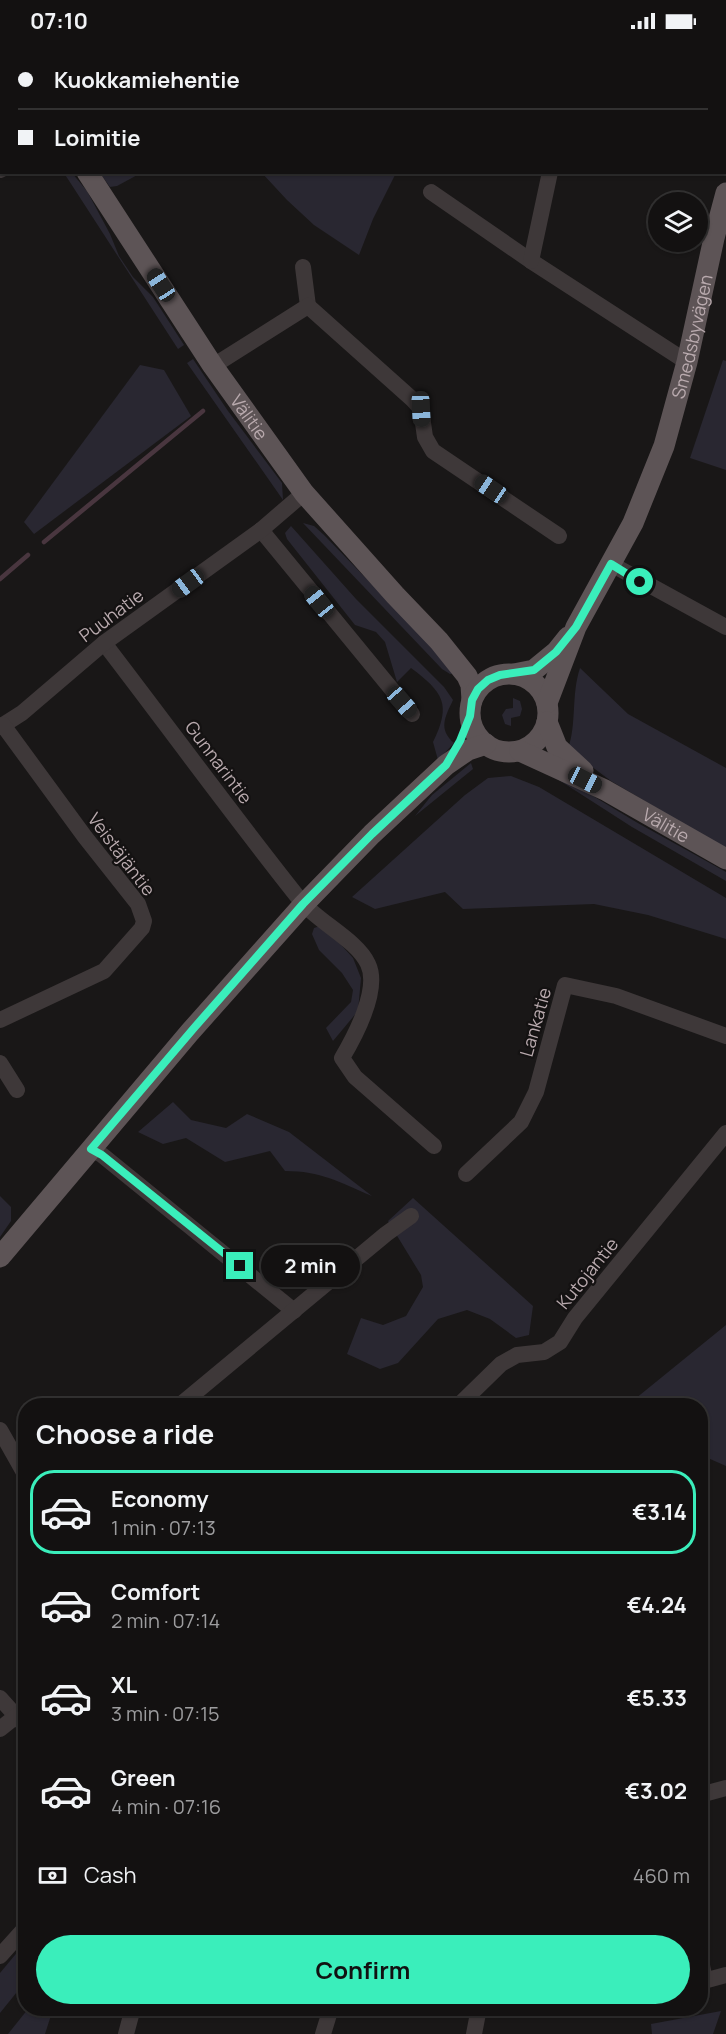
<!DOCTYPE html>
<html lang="en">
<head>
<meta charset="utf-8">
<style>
  body { margin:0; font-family:Manrope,sans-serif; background:#201f1f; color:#f1f3f6; height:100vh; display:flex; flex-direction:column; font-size:22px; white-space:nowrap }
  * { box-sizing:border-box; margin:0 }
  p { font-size:20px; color:#9d9d9f }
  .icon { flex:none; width:33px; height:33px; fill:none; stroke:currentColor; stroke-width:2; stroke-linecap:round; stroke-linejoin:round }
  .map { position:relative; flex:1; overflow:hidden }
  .drawer { position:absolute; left:18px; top:1356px; width:690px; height:618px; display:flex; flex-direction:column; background:#131111; border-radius:24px; box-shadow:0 2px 4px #0004,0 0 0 2px #323131 }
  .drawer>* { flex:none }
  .guide { position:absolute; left:0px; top:0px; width:726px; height:132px; box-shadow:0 2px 4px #0004,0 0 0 2px #323131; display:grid; align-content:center; height:132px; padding:0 18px; background:#131111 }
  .controls { position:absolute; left:648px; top:150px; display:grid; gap:12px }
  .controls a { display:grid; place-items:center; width:60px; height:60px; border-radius:50%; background:#131111; box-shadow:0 2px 4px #0004,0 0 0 2px #323131; font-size:30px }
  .end { position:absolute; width:27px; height:27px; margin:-14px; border:8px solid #3aeebb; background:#111; box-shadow:0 0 0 3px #111 }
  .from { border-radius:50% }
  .bubble { position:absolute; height:42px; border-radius:21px; background:#131111; box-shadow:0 2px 4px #0004,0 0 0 2px #323131; font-size:20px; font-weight:700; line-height:42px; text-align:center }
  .car { position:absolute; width:18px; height:36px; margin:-18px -9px; border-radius:8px; box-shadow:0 0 4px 2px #0007; background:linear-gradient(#222 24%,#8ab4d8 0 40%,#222 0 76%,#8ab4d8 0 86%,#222 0) }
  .guide b { display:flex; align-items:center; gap:21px; height:57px; font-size:22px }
  .guide b+b { border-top:2px solid #323131 }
  .guide i { width:15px; height:15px; background:#f1f3f6 }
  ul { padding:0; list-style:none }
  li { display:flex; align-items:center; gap:18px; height:84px; margin:0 12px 9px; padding:0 6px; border:3px solid transparent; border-radius:24px }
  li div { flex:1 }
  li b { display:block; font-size:22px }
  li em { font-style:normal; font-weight:700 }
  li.current { border-color:#3aeebb }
  li>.icon { width:54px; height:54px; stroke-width:1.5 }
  h2 { padding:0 18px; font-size:27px; line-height:72px }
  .pay { display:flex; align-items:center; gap:15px; height:66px; padding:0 18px; font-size:22px }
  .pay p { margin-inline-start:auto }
  .action { display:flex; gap:12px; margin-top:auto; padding:12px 18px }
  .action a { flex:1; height:69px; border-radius:36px; background:#3aeebb; color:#111; font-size:24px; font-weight:700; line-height:69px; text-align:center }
  .status { display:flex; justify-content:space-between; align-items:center; height:42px; padding:0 30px; background:#131111; direction:ltr }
  .status svg { height:16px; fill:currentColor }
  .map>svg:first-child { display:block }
  .green { fill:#292731 }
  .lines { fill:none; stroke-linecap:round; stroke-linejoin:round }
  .stream { stroke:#49363f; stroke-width:4.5 }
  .minor { stroke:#3e3839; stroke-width:16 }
  .major { stroke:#5d5456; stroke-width:21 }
  .route { stroke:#3aeebb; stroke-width:8 }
  .labels { text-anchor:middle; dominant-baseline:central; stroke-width:4.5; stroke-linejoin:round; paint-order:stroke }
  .street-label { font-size:18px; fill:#b9aaae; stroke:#141212 }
</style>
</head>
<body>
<div class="status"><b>07:10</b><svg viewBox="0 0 49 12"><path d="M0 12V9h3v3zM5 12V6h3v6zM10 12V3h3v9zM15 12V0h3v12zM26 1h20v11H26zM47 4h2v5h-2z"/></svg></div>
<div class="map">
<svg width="726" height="1992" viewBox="0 0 726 1992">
  <rect width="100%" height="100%" fill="#191717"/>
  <g class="green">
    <path d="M4,0H461L5,2Z"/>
    <path d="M64,131H72L87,149L110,192L119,214L133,235L153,255L184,303L178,307Z"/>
    <path d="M100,131H141L117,144L110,145Z"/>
    <path d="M262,131H396L373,177L359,213L314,183L287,158Z"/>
    <path d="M193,317L228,369L282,441L283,458L187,321Z"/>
    <path d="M723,318L726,319V428L690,416Z"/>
    <path d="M140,323L164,328L191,374L34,492L24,480Z"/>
    <path d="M303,481L314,484L324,493L458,631L450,632L442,627Z"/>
    <path d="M291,484L356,557L444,645L453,658C445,675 438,687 454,701L438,718L433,700C452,662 443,650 411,626L397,640L385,600L376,590L355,583L287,497L285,491Z"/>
    <path d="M580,626L628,672L726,726V807L611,739L568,707C577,681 571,653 580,626Z"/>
    <path d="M513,656L520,659L522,667L520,674L511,676V684L505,682L502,673L506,667L513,666Z"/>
    <path d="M471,721L473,727L415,774L432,753Z"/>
    <path d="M550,728L636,780L726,830V839L632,785L548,731Z"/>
    <path d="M511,734L539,745L726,856V897L648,873L594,862L463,867L445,850L375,867L352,855L465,753L488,736Z"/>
    <path d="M323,883L353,916L361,936L358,969L333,999L326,986L351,960L353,948L342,931L319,908L312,892L314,886Z"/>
    <path d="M173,1060L191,1078L226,1086L247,1072L289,1090L372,1154C339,1140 321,1129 285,1129L270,1109L225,1120L186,1096L163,1102L138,1090Z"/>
    <path d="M0,1154L11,1165V1179L0,1195Z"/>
    <path d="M413,1156L533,1264L529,1293L516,1296L490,1277L467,1268L438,1277L398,1321L380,1327L347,1312L361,1276L383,1283L406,1274L423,1245L421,1233L388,1179Z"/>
    <path d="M726,1283V1424L701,1413L700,1364L638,1363L635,1357Z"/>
    <path d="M25,1901V1940L0,1971V1931Z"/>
    <path d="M28,1967H53L45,1992H8Z"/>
    <path d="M721,1969L713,1992H652L651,1982Z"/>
  </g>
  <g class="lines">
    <g class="stream">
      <path d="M44,500L203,369"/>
      <path d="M0,537L28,513"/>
    </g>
    <g class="minor">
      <path d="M617,0L619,2"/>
      <path d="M589,2L590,0"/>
      <path d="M724,74H726"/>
      <path d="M0,128L2,127"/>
      <path d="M431,150L531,219L687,320"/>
      <path d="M531,219L550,130"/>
      <path d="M303,225L308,264"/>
      <path d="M213,324L308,264L412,357L421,367L425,395L433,409L559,494"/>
      <path d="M261,488L412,672"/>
      <path d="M611,522L726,585"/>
      <path d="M104,601C170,687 234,775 301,859C318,880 357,898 368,922C380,947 355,994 342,1016L355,1035L434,1104"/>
      <path d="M0,685L22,671L104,601L261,488L304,451"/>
      <path d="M0,978L104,929L142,886L144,879L138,862L85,795L3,683"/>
      <path d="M0,1021L17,1048"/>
      <path d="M91,1107L102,1113L294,1269"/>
      <path d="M466,1132L521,1080L536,1050L565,943L616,954L726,994"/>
      <path d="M179,1364L386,1192L411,1174"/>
      <path d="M458,1364L501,1322L517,1313L544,1310L560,1300L575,1276L726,1091"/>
      <path d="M0,1388L26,1434"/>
      <path d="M0,1656L26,1685"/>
      <path d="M0,1687L25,1667"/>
      <path d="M700,1753L726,1746"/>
      <path d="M700,1913L705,1939"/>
      <path d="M0,1914L26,1885"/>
      <path d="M700,1940L726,1933"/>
      <path d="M126,1992L133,1966"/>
      <path d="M323,1992L331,1966"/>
      <path d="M474,1992L479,1966"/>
    </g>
    <g class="major">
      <path d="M0,11L2,13"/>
      <path id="s1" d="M87,130L213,324L304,451L395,553L439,599L467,634L471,643L472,658"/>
      <path d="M514,632L534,628L556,610L568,595"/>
      <circle cx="509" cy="671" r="39"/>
      <path id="s2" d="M547,661L576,585L633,481L664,404L687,320L714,196L726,151"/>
      <path d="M547,680L557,705L583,729"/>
      <path id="s3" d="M520,709L605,748L726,817"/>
      <path d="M0,1215L190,990L304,862L372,792L446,723L468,708L486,702"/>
    </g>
  </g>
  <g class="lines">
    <path class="route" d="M240,1224L102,1113L91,1107L194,986L303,862L372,792L446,723L460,699L470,674L472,658L478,647L488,638L500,633L534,628L556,610L576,585L611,522L640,540"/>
  </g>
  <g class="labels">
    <g class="street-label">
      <text stroke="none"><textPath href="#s2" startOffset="396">Smedsbyvägen</textPath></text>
      <text stroke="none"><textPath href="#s1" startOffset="294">Välitie</textPath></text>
      <text transform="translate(111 573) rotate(-37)">Puuhatie</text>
      <text transform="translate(219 720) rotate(53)">Gunnarintie</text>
      <text stroke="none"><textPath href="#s3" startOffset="164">Välitie</textPath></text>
      <text transform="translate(122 812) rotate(53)">Veistäjäntie</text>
      <text transform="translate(535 980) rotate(-74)">Lankatie</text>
      <text transform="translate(587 1231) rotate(-51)">Kutojantie</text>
    </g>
  </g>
</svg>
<div class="controls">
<a><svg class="icon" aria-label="layers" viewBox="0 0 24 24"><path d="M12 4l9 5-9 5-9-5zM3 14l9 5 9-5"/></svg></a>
</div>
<i class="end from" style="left:640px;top:540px"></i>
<i class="end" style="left:240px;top:1224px"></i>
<div class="bubble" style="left:261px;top:1203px;width:99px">2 min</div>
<i class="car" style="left:161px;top:243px;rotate:327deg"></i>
<i class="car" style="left:421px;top:367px;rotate:177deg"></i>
<i class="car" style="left:491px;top:447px;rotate:304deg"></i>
<i class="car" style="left:188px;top:541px;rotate:234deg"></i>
<i class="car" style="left:319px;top:560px;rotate:321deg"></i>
<i class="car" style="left:402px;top:660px;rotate:139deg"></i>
<i class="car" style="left:585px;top:738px;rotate:117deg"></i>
<div class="guide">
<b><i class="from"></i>Kuokkamiehentie</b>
<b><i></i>Loimitie</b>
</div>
<section class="drawer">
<h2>Choose a ride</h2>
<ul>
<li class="current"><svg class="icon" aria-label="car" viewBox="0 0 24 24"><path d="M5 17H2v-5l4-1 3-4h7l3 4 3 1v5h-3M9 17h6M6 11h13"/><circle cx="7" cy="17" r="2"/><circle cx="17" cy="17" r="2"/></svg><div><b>Economy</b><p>1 min · 07:13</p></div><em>€3.14</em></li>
<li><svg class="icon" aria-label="car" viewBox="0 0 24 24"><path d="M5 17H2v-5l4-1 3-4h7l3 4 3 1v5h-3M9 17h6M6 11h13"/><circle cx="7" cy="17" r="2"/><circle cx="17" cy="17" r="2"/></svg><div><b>Comfort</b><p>2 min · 07:14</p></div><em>€4.24</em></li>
<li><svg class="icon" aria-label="car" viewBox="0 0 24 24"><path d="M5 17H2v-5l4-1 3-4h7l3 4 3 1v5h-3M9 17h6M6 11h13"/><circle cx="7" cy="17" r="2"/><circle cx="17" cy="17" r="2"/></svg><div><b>XL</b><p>3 min · 07:15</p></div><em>€5.33</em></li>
<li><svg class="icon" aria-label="car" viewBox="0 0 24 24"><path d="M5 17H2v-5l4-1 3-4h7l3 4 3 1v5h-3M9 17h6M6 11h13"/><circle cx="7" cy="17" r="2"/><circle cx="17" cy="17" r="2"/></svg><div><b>Green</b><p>4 min · 07:16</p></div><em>€3.02</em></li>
</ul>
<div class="pay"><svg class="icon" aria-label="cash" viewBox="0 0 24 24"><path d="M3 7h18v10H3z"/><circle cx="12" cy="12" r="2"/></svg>Cash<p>460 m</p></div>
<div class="action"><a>Confirm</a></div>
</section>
</div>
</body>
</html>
